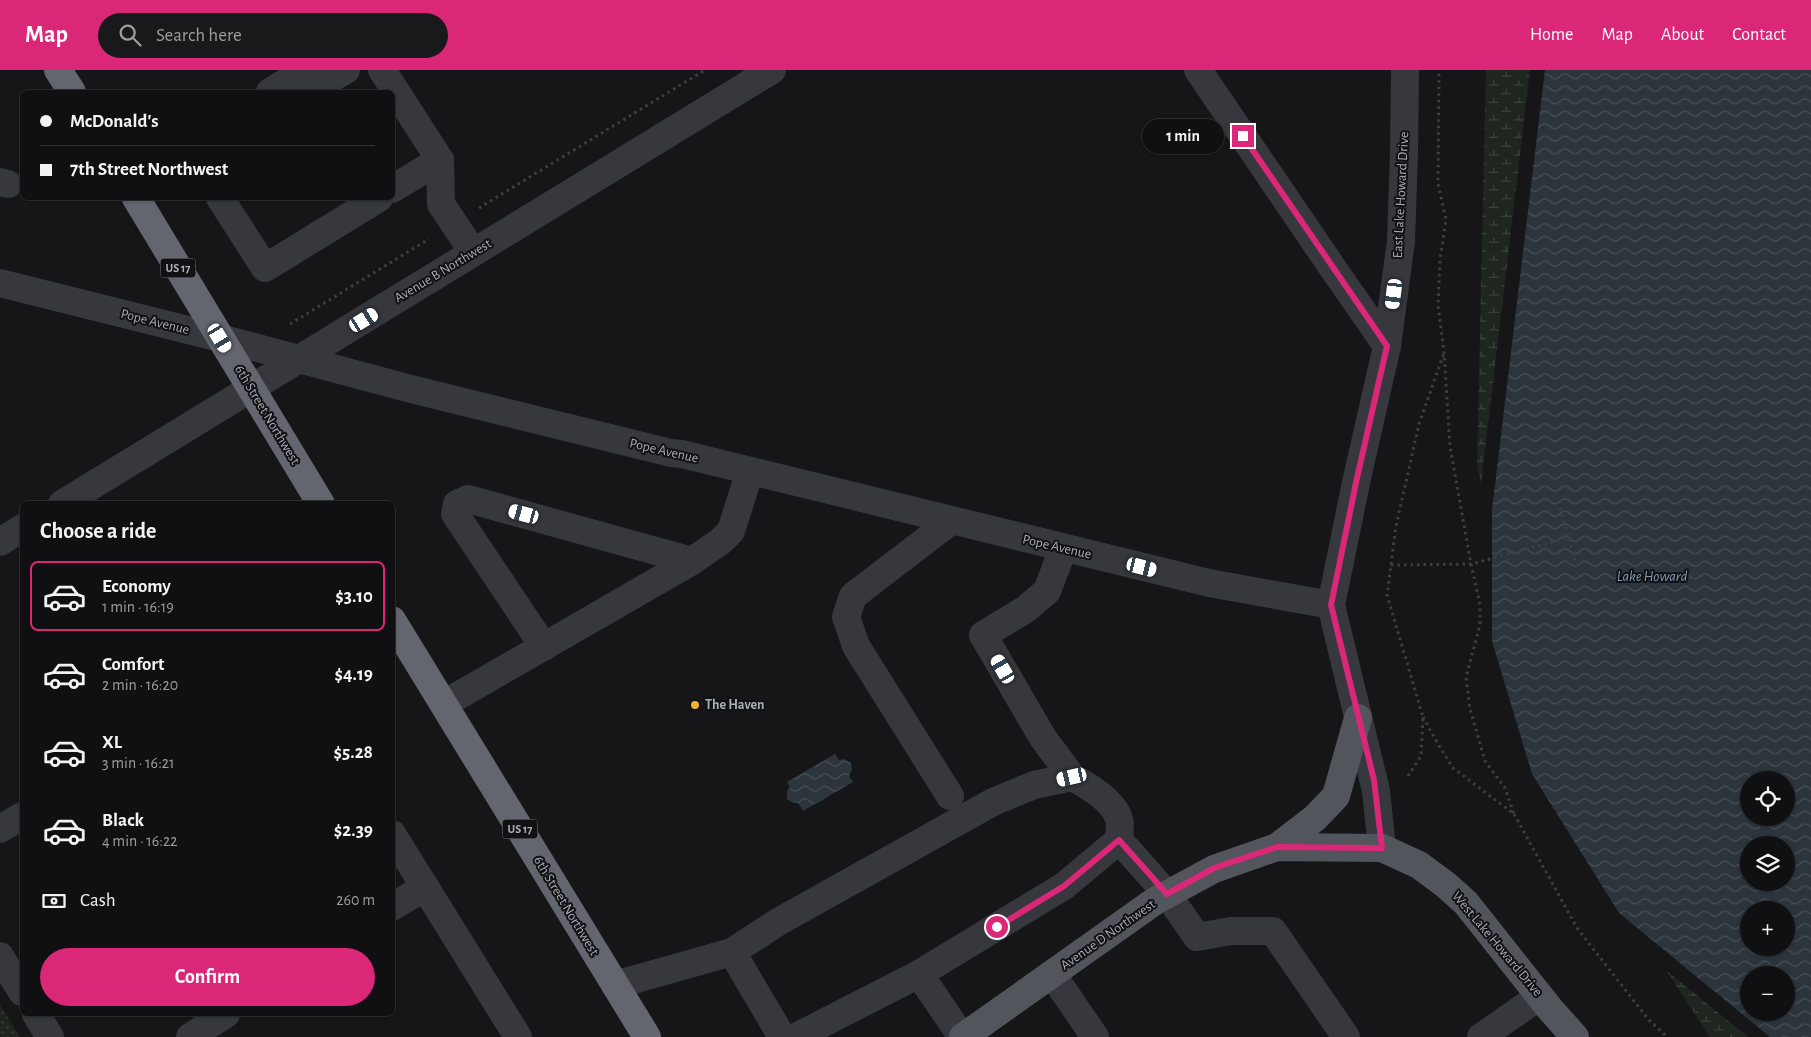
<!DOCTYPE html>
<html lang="en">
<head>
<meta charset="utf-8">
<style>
  body { margin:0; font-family:"Alegreya Sans",sans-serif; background:#19191b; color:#f1f3f6; height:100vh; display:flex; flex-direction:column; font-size:19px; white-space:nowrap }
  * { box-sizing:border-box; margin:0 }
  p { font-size:16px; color:#9c9d9f }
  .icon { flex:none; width:28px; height:28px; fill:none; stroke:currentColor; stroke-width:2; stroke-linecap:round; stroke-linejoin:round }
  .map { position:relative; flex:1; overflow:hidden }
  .sheet { position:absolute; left:20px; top:431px; width:375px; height:515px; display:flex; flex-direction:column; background:#101012; border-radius:8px; box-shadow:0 1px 4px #0004,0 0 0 1px #303032 }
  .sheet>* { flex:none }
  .hud { position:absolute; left:20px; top:20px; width:375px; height:110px; border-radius:8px; box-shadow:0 1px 4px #0004,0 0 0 1px #303032; display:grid; align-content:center; height:110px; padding:0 20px; background:#101012 }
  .fabs { position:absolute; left:1740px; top:701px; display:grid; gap:10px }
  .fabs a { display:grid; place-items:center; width:55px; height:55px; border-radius:50%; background:#101012; box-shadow:0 1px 4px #0004,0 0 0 1px #303032; font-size:25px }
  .end { position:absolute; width:22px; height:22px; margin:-11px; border:6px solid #db2777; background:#fff; box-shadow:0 0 0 2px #fff }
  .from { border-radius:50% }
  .bubble { position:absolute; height:35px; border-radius:18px; background:#101012; box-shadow:0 1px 4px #0004,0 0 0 1px #303032; font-size:16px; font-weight:600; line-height:35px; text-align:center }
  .car { position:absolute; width:15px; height:30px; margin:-15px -8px; border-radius:6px; box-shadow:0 0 4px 1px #0007; background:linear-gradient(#fff 24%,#345 0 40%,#fff 0 76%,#345 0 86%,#fff 0) }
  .hud b { display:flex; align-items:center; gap:18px; height:48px; font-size:19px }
  .hud b+b { border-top:1px solid #303032 }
  .hud i { width:12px; height:12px; background:#f1f3f6 }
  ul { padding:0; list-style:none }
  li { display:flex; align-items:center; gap:15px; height:70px; margin:0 10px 8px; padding:0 10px; border:2px solid transparent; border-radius:8px }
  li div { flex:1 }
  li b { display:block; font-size:19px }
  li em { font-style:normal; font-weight:600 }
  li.current { border-color:#db2777 }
  li>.icon { width:45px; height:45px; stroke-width:1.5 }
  h2 { padding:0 20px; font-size:22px; line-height:60px }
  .pay { display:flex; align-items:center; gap:12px; height:55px; padding:0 20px; font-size:19px }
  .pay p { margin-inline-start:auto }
  .primary-button { display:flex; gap:10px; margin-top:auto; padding:10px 20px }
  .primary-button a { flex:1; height:58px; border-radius:30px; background:#db2777; color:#fff; font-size:20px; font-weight:600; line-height:58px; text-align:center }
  header { display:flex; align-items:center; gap:30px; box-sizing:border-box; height:70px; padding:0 25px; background:#db2777; color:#fff }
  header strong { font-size:24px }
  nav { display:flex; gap:28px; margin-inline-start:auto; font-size:18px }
  .search { width:350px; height:45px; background:#19191b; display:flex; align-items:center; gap:12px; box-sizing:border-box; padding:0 18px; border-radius:28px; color:#9c9d9f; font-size:19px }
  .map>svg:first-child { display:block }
  .wetland { fill:url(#wetland-marsh) }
  .park { fill:url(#park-dots) }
  .water { fill:url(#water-waves); fill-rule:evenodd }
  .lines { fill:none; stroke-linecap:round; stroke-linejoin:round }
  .path { stroke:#3d3f44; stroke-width:3; stroke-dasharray:2.5 4; stroke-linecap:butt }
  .minor { stroke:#37383d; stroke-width:28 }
  .major { stroke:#53555c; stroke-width:28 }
  .highway { stroke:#63666e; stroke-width:28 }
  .route { stroke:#db2777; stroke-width:6 }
  .poi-dot { fill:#f2b134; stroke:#111113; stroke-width:2 }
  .labels { text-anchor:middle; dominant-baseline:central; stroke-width:4; stroke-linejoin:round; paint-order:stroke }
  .shield { fill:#111113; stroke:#7b7e86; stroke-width:1 }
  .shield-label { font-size:12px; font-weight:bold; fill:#a8adb8 }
  .street-label { font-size:14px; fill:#a8adb8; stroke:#111113 }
  .poi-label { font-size:14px; font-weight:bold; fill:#a8adb8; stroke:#111113; text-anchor:start }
  .water-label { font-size:15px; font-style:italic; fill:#7f9bb3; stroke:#111113 }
</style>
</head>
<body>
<header>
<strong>Map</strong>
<div class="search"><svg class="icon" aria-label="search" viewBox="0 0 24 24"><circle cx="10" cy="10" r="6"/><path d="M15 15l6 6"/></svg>Search here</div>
<nav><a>Home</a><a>Map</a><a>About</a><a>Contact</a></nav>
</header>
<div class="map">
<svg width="1811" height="967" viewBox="0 0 1811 967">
  <defs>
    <pattern id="wetland-marsh" width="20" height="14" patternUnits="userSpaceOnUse" patternTransform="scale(1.25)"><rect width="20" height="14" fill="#1e261f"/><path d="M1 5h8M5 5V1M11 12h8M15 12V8" fill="none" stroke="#3c433d"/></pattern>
    <pattern id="park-dots" width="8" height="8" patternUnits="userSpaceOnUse" patternTransform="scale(1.25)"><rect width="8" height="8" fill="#1e261f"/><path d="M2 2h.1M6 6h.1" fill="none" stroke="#3c433d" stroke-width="1.8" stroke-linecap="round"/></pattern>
    <pattern id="water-waves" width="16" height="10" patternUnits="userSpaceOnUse" patternTransform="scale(1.25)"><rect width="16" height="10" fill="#2c353c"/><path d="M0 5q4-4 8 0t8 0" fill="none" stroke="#485056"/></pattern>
  </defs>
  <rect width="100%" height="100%" fill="#161618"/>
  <g class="wetland">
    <path d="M1486,0H1530L1481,414L1477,394Z"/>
    <path d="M1666,900L1748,967H1710Z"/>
  </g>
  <path class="park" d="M0,935L20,967H0Z"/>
  <g class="water">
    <path d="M1545,0H1811V967H1770L1619,843L1532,704L1492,571V440ZM1749,710H1786V748H1749ZM1749,775H1786V812H1749ZM1749,840H1786V878H1749ZM1749,905H1786V942H1749Z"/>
    <path d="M835,684L839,690L844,689L851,693L852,700L849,706L853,712L803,741L798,733H794L787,729V721L790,717L787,712Z"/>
  </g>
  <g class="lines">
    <g class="path">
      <path d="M479,138L705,0"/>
      <path d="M290,254L429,169"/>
      <path d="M1560,438L1577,498"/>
      <path d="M1391,495L1471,494L1568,468"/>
      <path d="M1423,647L1438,674L1453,698L1514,744L1505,718L1485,691L1470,639L1466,607L1480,555V535L1471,494L1450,376L1444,282L1438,235L1440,190L1446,149L1438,114L1439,0"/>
      <path d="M1408,706L1421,686L1423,647L1387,525L1396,456L1419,354L1444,283"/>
      <path d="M1514,744L1577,858L1648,949L1667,967"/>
    </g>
    <g class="minor">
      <path d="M382,0L440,90L441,134L473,182"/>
      <path d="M1198,0L1332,197L1387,276"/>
      <path d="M270,22L306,0"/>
      <path d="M308,22L346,0"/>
      <path d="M0,112L8,114"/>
      <path d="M392,119L440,90"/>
      <path d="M220,128L265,198L379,128"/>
      <path d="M0,213L220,268L411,319L671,383L682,384L1209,513L1331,535"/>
      <path d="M62,434L772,0"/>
      <path d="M0,472L22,458"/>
      <path d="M1063,479L1047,521L1026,539L983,565L1043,668L1072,707"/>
      <path d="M544,577L455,444L457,434L468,429L692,491"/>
      <path d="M444,634L692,491L721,471L731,461L750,401"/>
      <path d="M950,726L856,576L846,547L853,526L951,451"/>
      <path d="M0,759L22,746"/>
      <path d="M392,764L425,817"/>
      <path d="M1119,770L1167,824L1197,867L1231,861H1273L1346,967"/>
      <path d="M1382,778L1376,721L1331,535L1357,408L1387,276L1401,171L1404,83L1405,0"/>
      <path d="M392,837L425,817L518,967"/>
      <path d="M732,882L782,967"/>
      <path d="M0,886L22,922"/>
      <path d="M919,904L962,967"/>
      <path d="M1052,904L1095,967"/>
      <path d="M615,915L732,882L778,852L993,732L1034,715L1072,707C1087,715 1114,731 1119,749C1121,755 1119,763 1119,770L1064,816L919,904L796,967"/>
      <path d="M36,944L50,967"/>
      <path d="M190,967L226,944"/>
      <path d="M1481,967L1540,926"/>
    </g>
    <g class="major">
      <path d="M1277,777L1315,748L1336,726L1358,648"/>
      <path d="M963,967L1155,831L1214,799L1277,777L1382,778L1419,795L1446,815L1466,833L1550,939L1575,967"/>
    </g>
    <g class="highway">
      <path d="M58,0L72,22"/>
      <path d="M136,128L321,434"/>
      <path d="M392,550L647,967"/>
    </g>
  </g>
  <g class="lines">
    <path class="route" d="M997,857L1064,816L1119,770L1167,824L1214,798L1277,777L1382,778L1374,710L1331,535L1357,408L1387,276L1243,66"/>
  </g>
  <circle class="poi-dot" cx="695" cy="635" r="5"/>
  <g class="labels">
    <g class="shield">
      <rect x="160.5" y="188.5" width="35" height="19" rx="4"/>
      <rect x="502.5" y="749.5" width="35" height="19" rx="4"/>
    </g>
    <g class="shield-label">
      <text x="178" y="198">US 17</text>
      <text x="520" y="759">US 17</text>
    </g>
    <g class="street-label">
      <text transform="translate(1401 125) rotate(-87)">East Lake Howard Drive</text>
      <text transform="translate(443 201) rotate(-31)">Avenue B Northwest</text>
      <text transform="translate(155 252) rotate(14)">Pope Avenue</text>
      <text transform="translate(267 345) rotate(59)">6th Street Northwest</text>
      <text transform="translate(664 381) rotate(13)">Pope Avenue</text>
      <text transform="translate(1057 477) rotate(13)">Pope Avenue</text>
      <text transform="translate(566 836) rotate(59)">6th Street Northwest</text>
      <text transform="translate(1108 865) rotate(-35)">Avenue D Northwest</text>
      <text transform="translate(1497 874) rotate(50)">West Lake Howard Drive</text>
    </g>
    <g class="poi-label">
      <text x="705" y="635">The Haven</text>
    </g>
    <g class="water-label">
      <text x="1652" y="506">Lake Howard</text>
    </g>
  </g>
</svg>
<div class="fabs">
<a><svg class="icon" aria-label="locate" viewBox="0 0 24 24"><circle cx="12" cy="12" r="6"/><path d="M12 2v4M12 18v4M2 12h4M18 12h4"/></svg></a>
<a><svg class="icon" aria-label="layers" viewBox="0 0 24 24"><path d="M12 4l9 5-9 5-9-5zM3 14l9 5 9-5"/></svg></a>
<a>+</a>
<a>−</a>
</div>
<i class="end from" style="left:997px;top:857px"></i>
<i class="end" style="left:1243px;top:66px"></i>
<div class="bubble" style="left:1142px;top:49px;width:82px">1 min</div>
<i class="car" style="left:1394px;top:224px;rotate:187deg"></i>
<i class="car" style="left:364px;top:250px;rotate:59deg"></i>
<i class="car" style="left:220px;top:268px;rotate:149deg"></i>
<i class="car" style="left:524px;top:444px;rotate:285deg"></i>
<i class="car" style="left:1142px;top:497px;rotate:104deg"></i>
<i class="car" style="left:1003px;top:599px;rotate:330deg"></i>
<i class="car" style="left:1072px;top:707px;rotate:257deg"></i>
<div class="hud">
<b><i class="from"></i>McDonald's</b>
<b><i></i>7th Street Northwest</b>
</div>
<section class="sheet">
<h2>Choose a ride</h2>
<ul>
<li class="current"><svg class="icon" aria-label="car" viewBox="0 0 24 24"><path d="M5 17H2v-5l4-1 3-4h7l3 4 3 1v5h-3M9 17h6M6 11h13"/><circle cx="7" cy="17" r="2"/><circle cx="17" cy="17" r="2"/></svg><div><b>Economy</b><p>1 min · 16:19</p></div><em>$3.10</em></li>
<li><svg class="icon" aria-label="car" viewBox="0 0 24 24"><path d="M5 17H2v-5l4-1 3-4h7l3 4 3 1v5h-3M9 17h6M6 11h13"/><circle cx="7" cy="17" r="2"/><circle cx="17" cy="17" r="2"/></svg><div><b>Comfort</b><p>2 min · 16:20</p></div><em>$4.19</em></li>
<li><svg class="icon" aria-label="car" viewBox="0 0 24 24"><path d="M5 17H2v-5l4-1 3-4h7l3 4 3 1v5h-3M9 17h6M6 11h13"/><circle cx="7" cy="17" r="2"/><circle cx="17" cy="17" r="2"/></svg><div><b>XL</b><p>3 min · 16:21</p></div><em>$5.28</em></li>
<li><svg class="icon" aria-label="car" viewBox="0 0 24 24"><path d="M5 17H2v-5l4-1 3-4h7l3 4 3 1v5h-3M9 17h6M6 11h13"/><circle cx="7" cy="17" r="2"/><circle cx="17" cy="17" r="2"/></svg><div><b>Black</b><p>4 min · 16:22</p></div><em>$2.39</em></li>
</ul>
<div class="pay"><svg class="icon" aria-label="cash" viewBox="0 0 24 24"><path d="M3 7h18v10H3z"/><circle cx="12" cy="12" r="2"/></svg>Cash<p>260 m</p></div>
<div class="primary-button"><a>Confirm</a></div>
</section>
</div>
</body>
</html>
